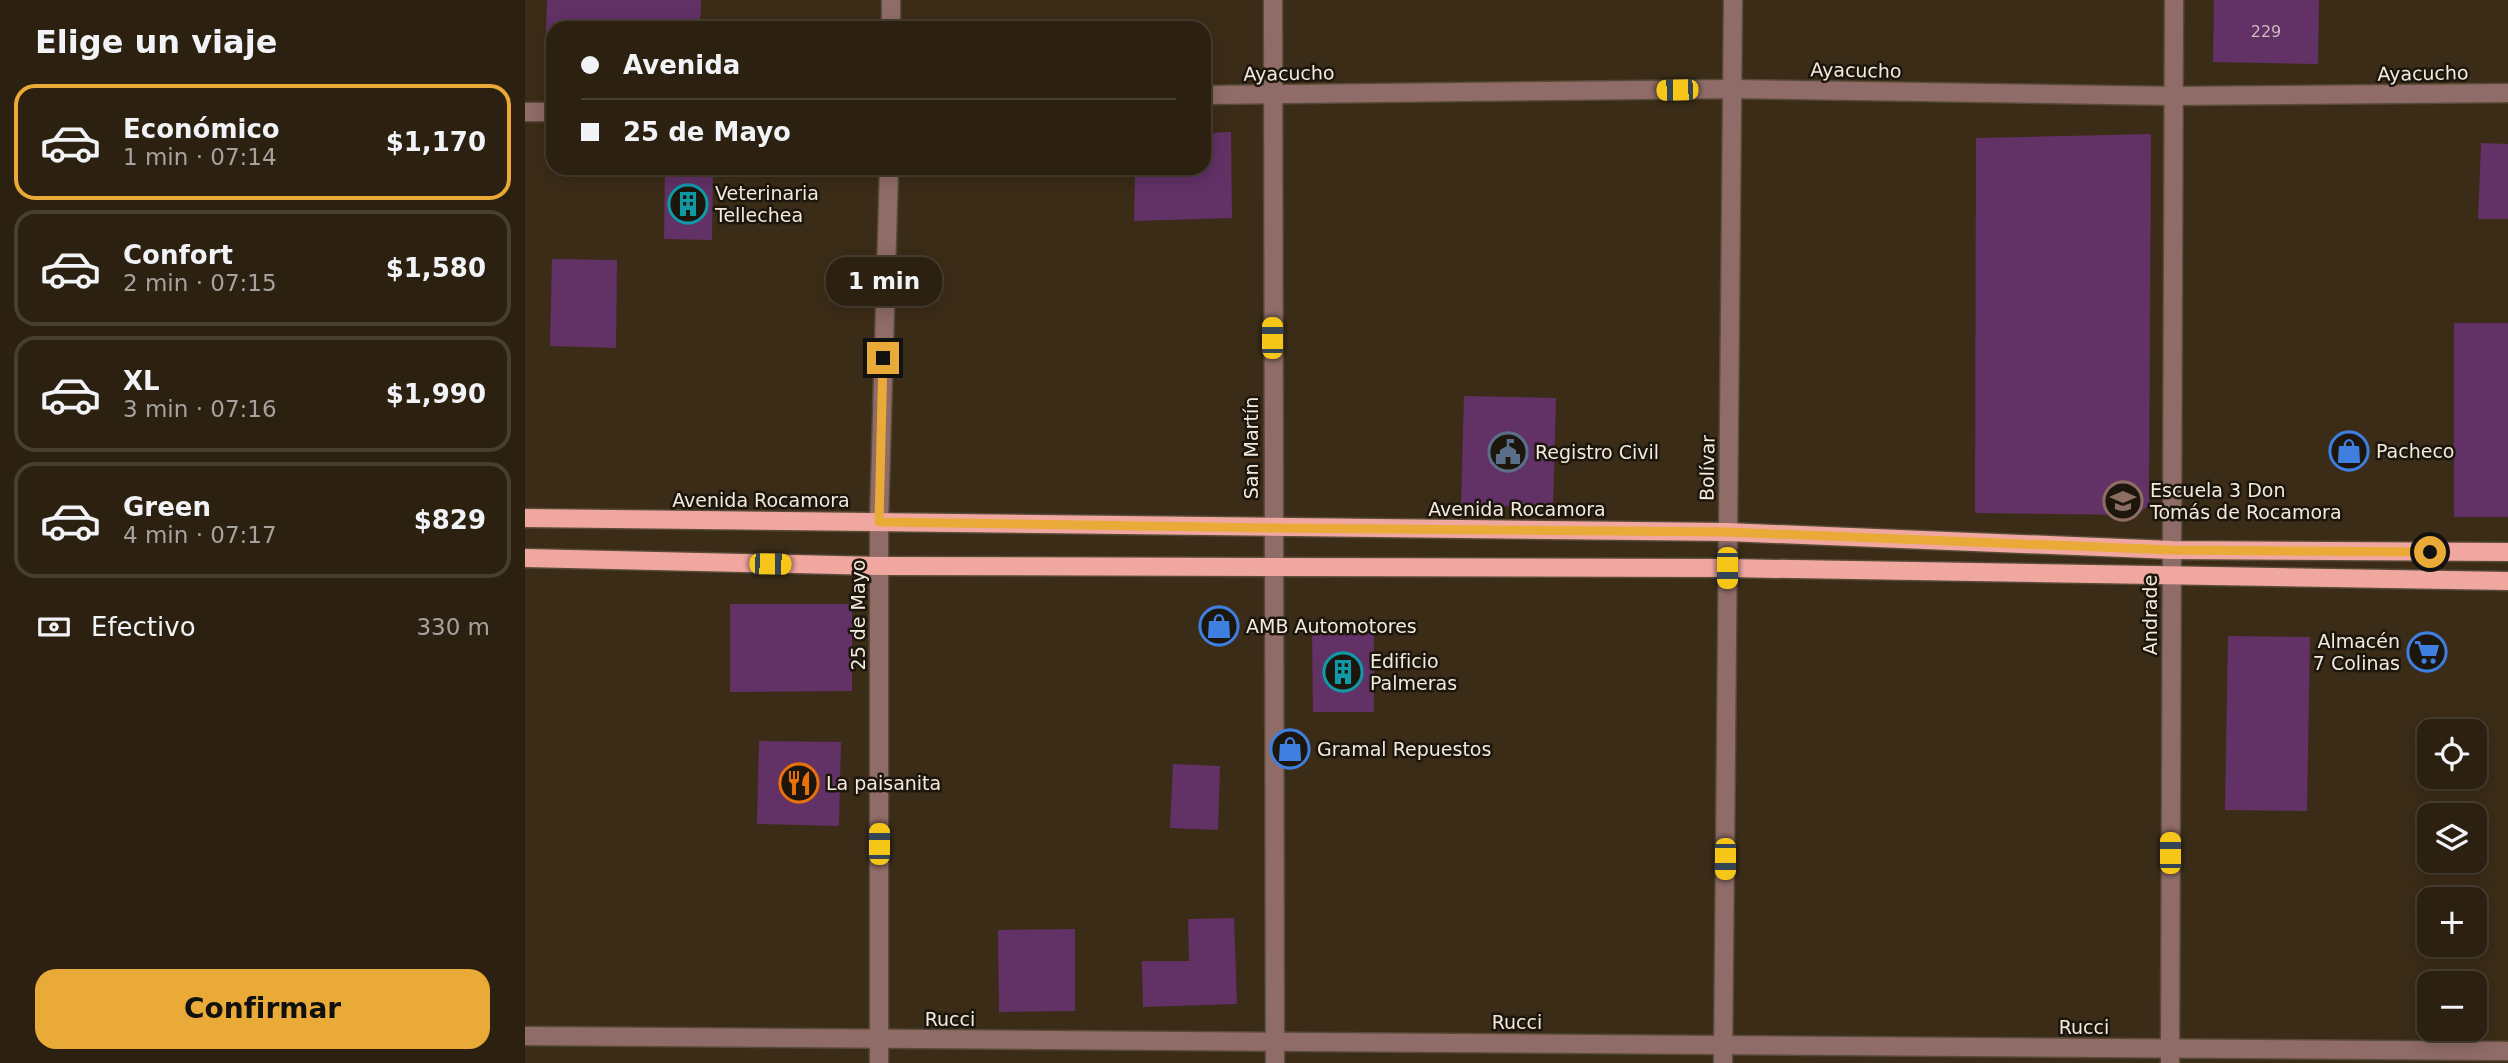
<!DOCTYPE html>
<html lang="es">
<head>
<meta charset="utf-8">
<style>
  body { margin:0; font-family:"DejaVu Sans",sans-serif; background:#382e1f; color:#f1f3f6; height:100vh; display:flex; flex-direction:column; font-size:26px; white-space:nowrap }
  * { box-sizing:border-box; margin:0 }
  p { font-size:23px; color:#a6a39f }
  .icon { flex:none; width:38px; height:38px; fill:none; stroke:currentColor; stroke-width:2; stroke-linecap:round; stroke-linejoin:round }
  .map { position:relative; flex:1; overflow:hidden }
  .side { display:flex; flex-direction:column; background:#2c2111; width:525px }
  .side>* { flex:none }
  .top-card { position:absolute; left:21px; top:21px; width:665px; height:154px; border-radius:21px; box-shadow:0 4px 18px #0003,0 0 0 2px #483e31; display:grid; align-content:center; height:154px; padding:0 35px; background:#2c2111 }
  .controls { position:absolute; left:1892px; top:719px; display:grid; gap:14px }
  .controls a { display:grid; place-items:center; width:70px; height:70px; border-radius:14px; background:#2c2111; box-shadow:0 4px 18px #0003,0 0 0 2px #483e31; font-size:35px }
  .end { position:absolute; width:32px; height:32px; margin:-16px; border:9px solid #eaaa38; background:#111; box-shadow:0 0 0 4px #111 }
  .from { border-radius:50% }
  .bubble { position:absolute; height:49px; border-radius:21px; background:#2c2111; box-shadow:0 4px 18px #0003,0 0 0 2px #483e31; font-size:23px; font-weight:700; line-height:49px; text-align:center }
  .car { position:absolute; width:21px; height:42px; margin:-21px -10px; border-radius:9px; box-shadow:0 0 5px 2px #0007; background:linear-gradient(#f5c518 24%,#345 0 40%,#f5c518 0 76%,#345 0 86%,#f5c518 0) }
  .top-card b { display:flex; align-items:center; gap:24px; height:66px; font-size:26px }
  .top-card b+b { border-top:2px solid #483e31 }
  .top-card i { width:18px; height:18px; background:#f1f3f6 }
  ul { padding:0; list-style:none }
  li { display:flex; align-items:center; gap:21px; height:116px; margin:0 14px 10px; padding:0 21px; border:4px solid #483e31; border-radius:21px }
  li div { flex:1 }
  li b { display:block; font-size:26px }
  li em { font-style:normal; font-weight:700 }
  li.on { border-color:#eaaa38 }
  li>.icon { width:63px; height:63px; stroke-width:1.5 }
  h2 { padding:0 35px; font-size:32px; line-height:84px }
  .pay { display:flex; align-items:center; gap:18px; height:77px; padding:0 35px; font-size:26px }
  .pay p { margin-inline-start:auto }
  .cta { display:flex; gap:14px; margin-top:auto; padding:14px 35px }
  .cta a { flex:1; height:80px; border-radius:21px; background:#eaaa38; color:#111; font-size:28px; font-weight:700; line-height:80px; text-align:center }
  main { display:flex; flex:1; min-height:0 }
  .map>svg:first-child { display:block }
  .building { fill:#623166 }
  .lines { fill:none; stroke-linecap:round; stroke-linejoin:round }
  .minor-casing { stroke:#584a37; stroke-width:21 }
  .major-casing { stroke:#584a37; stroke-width:21 }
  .minor { stroke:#906c68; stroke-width:18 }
  .major { stroke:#f0a7a0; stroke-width:18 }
  .route { stroke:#eaaa38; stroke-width:9 }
  .labels { text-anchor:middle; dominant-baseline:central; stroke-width:5; stroke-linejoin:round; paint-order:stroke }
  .number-label { font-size:16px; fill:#cfbbbf }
  .street-label { font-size:19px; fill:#f3e9dd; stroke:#1c160d }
  .poi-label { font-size:19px; fill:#f3e9dd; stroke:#1c160d; text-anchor:start }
</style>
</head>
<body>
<main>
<section class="side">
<h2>Elige un viaje</h2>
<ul>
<li class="on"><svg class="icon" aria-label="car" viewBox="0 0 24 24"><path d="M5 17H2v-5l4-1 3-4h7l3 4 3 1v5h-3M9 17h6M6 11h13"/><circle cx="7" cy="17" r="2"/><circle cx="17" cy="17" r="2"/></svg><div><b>Económico</b><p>1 min · 07:14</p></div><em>$1,170</em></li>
<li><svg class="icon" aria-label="car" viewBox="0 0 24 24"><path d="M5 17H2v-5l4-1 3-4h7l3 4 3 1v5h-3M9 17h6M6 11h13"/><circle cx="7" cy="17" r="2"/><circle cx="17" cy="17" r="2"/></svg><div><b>Confort</b><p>2 min · 07:15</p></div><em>$1,580</em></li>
<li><svg class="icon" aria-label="car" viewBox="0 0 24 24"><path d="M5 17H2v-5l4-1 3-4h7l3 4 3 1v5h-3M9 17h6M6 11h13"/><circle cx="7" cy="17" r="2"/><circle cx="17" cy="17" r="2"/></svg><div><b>XL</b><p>3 min · 07:16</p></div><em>$1,990</em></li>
<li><svg class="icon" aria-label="car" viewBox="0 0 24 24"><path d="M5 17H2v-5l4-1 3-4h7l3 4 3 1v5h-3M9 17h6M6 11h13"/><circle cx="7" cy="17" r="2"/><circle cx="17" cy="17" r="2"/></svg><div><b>Green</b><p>4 min · 07:17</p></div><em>$829</em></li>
</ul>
<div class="pay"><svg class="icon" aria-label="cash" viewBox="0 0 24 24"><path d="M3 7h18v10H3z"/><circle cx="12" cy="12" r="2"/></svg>Efectivo<p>330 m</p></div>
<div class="cta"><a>Confirmar</a></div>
</section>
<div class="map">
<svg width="1983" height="1063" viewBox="0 0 1983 1063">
  <rect width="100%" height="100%" fill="#3b2c17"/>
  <g class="building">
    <path d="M22,0H176L175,28H28V62H20Z"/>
    <path d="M1689,0H1794L1793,64L1688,62Z"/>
    <path d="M706,132L707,218L609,221L610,168H679V133Z"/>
    <path d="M1626,134L1624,505L1611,515L1450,513L1451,138Z"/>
    <path d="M1956,143L1983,144V219H1953Z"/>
    <path d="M140,168H188L187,240L139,239Z"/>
    <path d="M27,259L92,260L91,348L25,346Z"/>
    <rect x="1929" y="323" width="54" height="194"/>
    <path d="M939,396L1031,398L1028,508L936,505Z"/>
    <path d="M205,604H327V691L205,692Z"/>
    <path d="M787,633H849V712H788Z"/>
    <path d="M1703,636L1785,637L1782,811L1700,810Z"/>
    <path d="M234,741L316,742L314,826L232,824Z"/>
    <path d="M648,764L695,766L693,830L645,828Z"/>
    <path d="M709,918L712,1004L618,1007L617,961H664L663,919Z"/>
    <path d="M550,929V1011L474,1012L473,930Z"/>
  </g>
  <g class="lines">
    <g class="minor-casing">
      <g id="minor">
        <path d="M366,0V28"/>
        <path d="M748,0L750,1063"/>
        <path d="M679,95L1207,89L1648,96L1983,93"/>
        <path d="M0,112H28"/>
        <path d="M0,1036L1983,1051"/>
        <path d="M354,1063V522L364,168"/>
        <path d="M1198,1063L1208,0"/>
        <path d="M1645,1063L1649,0"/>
      </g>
    </g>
    <g class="major-casing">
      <g id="major">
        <path d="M0,518L1202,532L1647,550L1983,552"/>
        <path d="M0,558L354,566L1202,568L1983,581"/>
      </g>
    </g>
    <use href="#minor" class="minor"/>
    <use href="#major" class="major"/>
  </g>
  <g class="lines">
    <path class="route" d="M358,358L354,522L748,528L1202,532L1647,550L1905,552"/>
  </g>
  <defs>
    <g id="building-ring" transform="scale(2.0125)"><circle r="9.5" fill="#1c160d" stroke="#0f9aa8" stroke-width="1.5"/><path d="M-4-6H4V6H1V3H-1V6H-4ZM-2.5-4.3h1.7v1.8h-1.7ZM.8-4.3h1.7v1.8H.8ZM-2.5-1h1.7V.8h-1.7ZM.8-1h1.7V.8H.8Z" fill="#0f9aa8"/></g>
    <g id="shop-ring" transform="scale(2.0125)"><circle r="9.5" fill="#1c160d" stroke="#3f7fe0" stroke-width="1.5"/><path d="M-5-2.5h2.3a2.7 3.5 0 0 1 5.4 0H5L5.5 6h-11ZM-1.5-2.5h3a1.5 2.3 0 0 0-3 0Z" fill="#3f7fe0"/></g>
    <g id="civic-ring" transform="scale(2.0125)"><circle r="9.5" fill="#1c160d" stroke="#5c6f8a" stroke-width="1.5"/><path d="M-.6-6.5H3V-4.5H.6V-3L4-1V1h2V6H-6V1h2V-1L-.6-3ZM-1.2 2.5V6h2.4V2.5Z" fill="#5c6f8a"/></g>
    <g id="school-ring" transform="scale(2.0125)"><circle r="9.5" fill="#1c160d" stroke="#8d6e63" stroke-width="1.5"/><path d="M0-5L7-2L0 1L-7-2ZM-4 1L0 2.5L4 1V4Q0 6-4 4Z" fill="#8d6e63"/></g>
    <g id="supermarket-ring" transform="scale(2.0125)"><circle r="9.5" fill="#1c160d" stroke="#3f7fe0" stroke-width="1.5"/><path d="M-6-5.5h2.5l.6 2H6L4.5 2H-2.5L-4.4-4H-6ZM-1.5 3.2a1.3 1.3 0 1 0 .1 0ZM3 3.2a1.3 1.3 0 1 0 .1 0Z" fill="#3f7fe0"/></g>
    <g id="restaurant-ring" transform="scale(2.0125)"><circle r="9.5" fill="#1c160d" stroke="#e8710a" stroke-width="1.5"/><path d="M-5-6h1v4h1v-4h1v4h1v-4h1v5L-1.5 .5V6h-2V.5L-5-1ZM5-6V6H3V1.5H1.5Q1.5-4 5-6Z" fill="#e8710a"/></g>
  </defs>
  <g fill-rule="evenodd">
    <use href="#building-ring" x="163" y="204"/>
    <use href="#shop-ring" x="1824" y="451"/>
    <use href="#civic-ring" x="983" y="452"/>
    <use href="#school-ring" x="1598" y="501"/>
    <use href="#shop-ring" x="694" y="626"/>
    <use href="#supermarket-ring" x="1902" y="652"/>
    <use href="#building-ring" x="818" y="672"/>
    <use href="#shop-ring" x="765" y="749"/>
    <use href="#restaurant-ring" x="274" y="783"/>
  </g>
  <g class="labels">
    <g class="number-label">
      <text x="1741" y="31">229</text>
    </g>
    <g class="street-label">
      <text transform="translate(1331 70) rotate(1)">Ayacucho</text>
      <text transform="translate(764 73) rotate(-1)">Ayacucho</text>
      <text transform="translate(1898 73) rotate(-1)">Ayacucho</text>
      <text transform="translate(726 448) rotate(-90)">San Martín</text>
      <text transform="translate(1182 468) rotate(-89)">Bolívar</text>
      <text x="236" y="500">Avenida Rocamora</text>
      <text x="992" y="509">Avenida Rocamora</text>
      <text transform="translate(333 615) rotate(-90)">25 de Mayo</text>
      <text transform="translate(1625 615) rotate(-90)">Andrade</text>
      <text x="425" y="1019">Rucci</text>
      <text x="992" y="1022">Rucci</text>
      <text x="1559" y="1027">Rucci</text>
    </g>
    <g class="poi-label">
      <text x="190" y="193">Veterinaria<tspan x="190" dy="22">Tellechea</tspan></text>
      <text x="1851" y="451">Pacheco</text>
      <text x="1010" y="452">Registro Civil</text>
      <text x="1625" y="490">Escuela 3 Don<tspan x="1625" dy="22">Tomás de Rocamora</tspan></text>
      <text x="721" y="626">AMB Automotores</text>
      <text x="1875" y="641" text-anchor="end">Almacén<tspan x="1875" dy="22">7 Colinas</tspan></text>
      <text x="845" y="661">Edificio<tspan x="845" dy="22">Palmeras</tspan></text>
      <text x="792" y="749">Gramal Repuestos</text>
      <text x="301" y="783">La paisanita</text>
    </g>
  </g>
</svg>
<div class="controls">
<a><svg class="icon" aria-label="locate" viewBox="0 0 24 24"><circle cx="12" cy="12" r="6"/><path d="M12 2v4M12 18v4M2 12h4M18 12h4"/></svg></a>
<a><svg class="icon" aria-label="layers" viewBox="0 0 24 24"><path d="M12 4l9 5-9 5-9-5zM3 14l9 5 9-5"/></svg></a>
<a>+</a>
<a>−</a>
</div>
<i class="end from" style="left:1905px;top:552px"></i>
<i class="end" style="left:358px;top:358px"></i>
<div class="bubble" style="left:301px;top:257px;width:116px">1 min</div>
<i class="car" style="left:1152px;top:90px;rotate:269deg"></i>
<i class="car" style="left:747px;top:338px;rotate:0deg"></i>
<i class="car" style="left:245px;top:564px;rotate:91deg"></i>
<i class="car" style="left:1202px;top:568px;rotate:180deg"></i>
<i class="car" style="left:354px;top:844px;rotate:0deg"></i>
<i class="car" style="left:1645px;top:853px;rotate:0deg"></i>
<i class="car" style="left:1200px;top:859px;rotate:180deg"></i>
<div class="top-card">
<b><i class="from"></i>Avenida</b>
<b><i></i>25 de Mayo</b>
</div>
</div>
</main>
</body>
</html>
